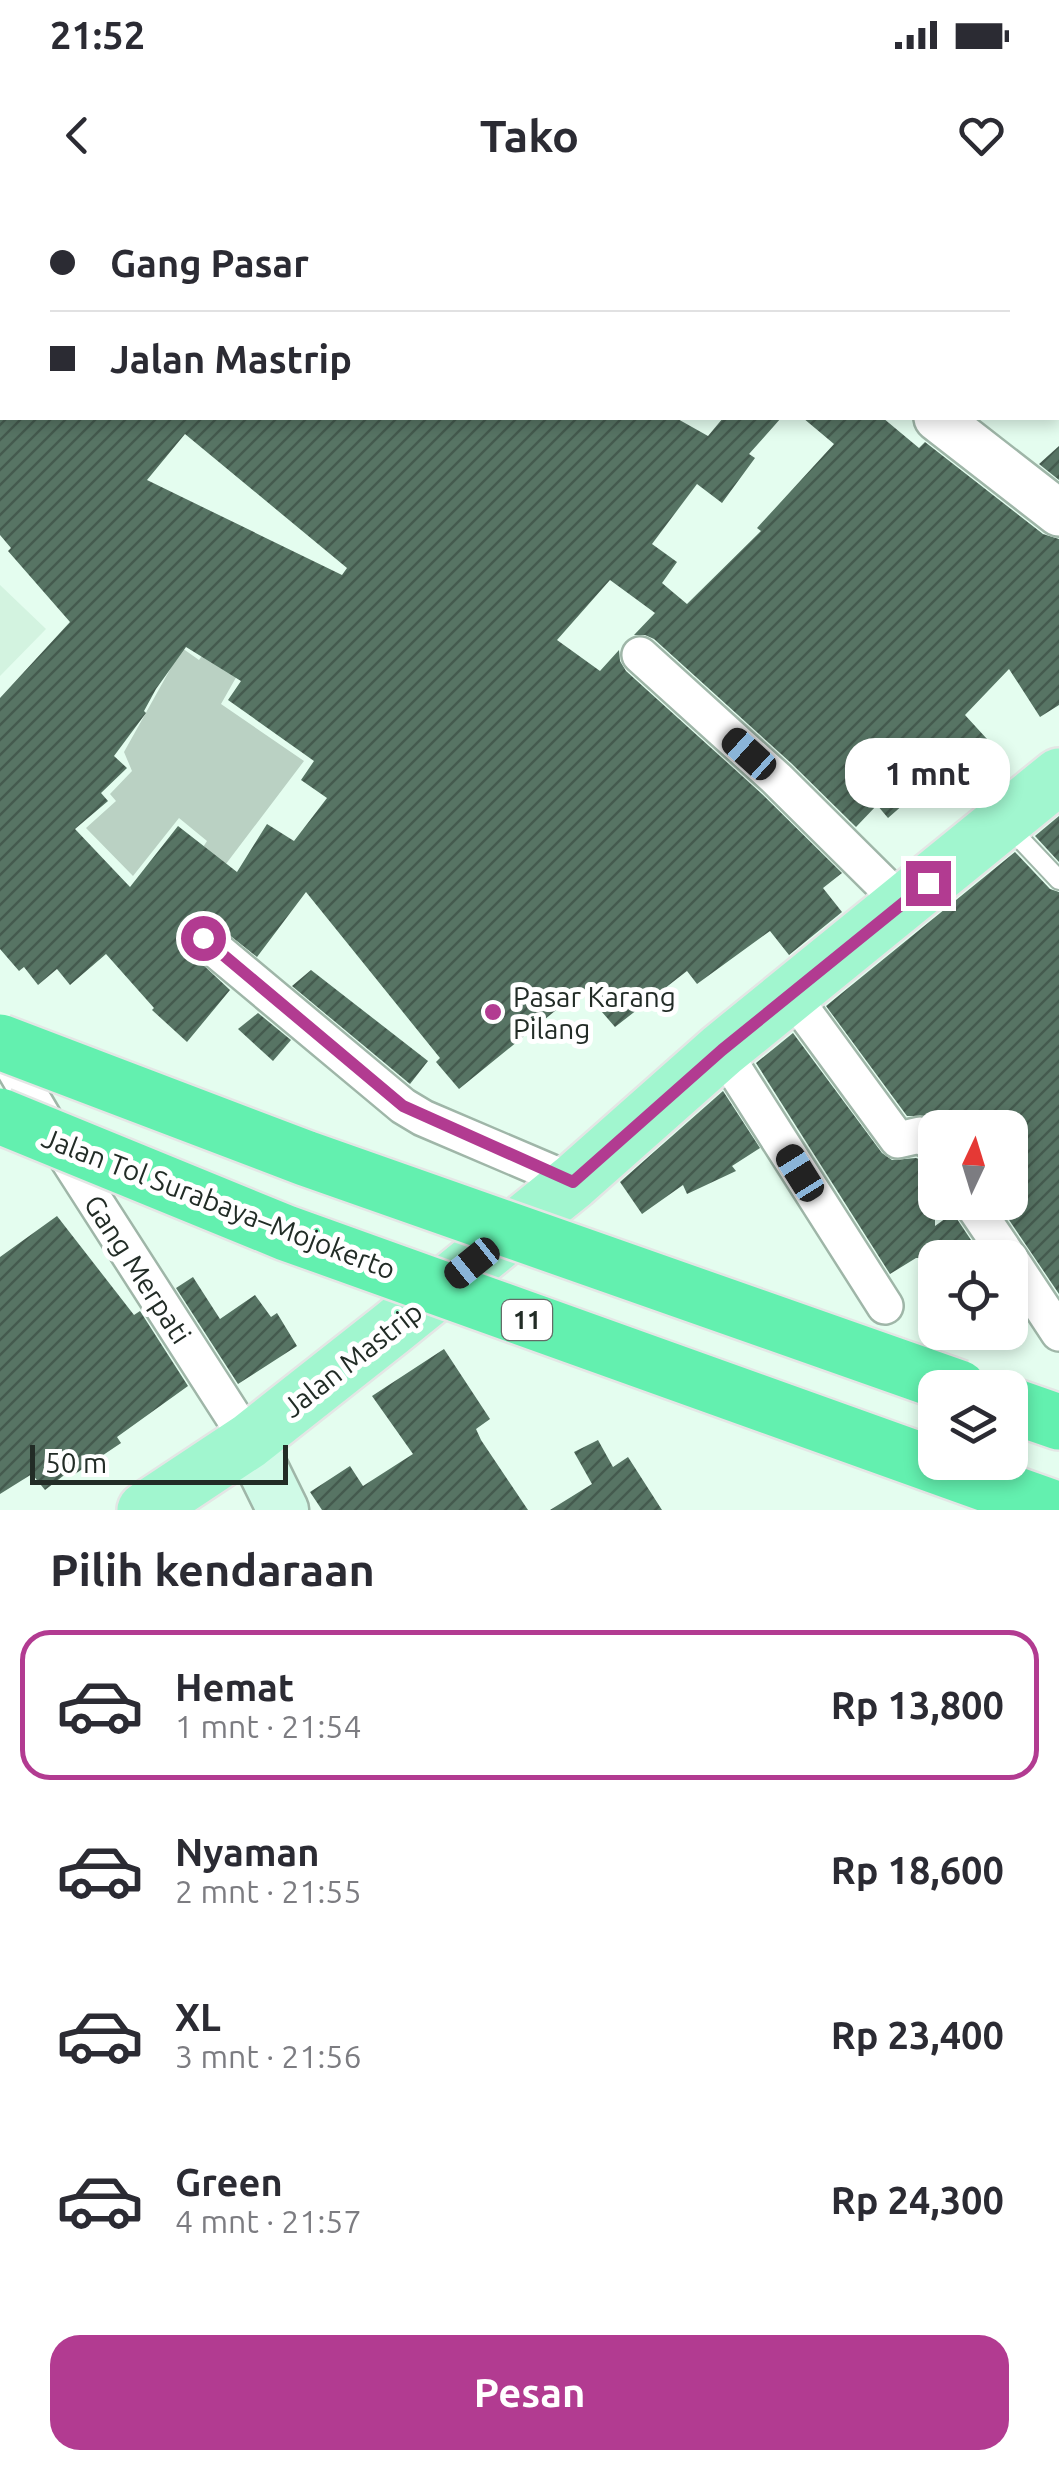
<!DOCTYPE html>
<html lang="id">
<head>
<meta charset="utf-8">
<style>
  body { margin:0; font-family:Ubuntu,sans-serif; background:#f2f2f3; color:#2b2b33; height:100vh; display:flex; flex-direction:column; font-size:38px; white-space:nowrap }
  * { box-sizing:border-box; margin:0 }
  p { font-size:32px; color:#7c7c81 }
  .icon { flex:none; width:55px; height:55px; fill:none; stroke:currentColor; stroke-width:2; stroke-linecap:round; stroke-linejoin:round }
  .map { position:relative; height:1310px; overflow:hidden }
  .panel { display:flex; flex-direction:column; background:#fff; flex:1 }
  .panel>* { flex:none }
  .hud { position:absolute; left:0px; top:0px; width:1060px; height:220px; box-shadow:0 5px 15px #0003; display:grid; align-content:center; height:220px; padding:0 50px; background:#fff }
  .needle { width:65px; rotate:4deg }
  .fabs { position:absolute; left:918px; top:910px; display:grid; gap:20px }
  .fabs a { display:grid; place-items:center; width:110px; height:110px; border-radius:20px; background:#fff; box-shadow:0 5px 15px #0003; font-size:50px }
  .scale { position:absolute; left:30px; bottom:25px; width:258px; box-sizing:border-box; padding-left:10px; border:5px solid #222c26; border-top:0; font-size:28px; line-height:35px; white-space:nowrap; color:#222c26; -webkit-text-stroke:8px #fff; paint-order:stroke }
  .end { position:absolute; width:45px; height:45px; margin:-22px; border:12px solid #b23b91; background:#fff; box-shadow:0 0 0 5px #fff }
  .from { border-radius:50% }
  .bubble { position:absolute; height:70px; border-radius:30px; background:#fff; box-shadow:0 5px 15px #0003; font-size:32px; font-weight:700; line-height:70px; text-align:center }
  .car { position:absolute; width:30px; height:60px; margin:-30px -15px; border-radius:12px; box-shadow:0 0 8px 2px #0007; background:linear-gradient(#222 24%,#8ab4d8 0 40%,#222 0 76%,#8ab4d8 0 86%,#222 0) }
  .hud b { display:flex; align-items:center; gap:35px; height:95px; font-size:38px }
  .hud b+b { border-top:2px solid #e1e1e2 }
  .hud i { width:25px; height:25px; background:#2b2b33 }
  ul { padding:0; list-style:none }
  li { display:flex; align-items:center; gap:30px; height:150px; margin:0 20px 15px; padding:0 30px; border:5px solid transparent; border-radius:30px }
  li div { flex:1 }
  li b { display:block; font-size:38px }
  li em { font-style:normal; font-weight:700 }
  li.active { border-color:#b23b91 }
  li>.icon { width:90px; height:90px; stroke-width:1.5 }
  h2 { padding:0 50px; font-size:45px; line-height:120px }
  .primary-button { display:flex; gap:20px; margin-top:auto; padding:20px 50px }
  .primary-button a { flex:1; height:115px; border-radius:30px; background:#b23b91; color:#fff; font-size:40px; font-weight:700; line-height:115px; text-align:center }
  .status { display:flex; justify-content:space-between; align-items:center; height:70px; padding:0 50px; background:#fff; direction:ltr }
  .status svg { height:28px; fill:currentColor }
  header { display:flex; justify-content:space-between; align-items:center; height:130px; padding:0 50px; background:#fff; font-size:45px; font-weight:700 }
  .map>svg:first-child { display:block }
  .built { fill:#d3f3e0 }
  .green { fill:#bad1c3 }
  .building { fill:url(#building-hatch); fill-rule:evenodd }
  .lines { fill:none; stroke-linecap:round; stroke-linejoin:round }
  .service-casing { stroke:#9fb6a8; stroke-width:22 }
  .minor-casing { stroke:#9fb6a8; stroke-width:40 }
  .tertiary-casing { stroke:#9fb6a8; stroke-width:50 }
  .secondary-casing { stroke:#9fb6a8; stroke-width:55 }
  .primary-casing { stroke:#e4e6e5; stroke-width:60 }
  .motorway-casing { stroke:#e4e6e5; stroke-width:60 }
  .service { stroke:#fff; stroke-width:18 }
  .minor { stroke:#fff; stroke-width:35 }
  .tertiary { stroke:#fff; stroke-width:45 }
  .secondary { stroke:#d0fae7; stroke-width:50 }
  .primary { stroke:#a1f6cf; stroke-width:55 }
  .motorway { stroke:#63f0af; stroke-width:55 }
  .motorway-bridge-casing { stroke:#e4e6e5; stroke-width:60; stroke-linecap:butt }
  .motorway-bridge { stroke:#63f0af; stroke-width:55 }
  .route { stroke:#b23b91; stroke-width:12 }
  .poi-dot { fill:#b23b91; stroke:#fff; stroke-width:4 }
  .labels { text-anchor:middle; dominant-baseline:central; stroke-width:10; stroke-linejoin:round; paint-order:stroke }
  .shield { fill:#fff; stroke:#646b67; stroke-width:2.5 }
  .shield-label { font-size:25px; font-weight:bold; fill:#222c26 }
  .poi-label { font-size:28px; fill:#222c26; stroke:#fff; text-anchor:start }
  .street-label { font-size:28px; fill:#222c26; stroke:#fff }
</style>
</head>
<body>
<div class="status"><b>21:52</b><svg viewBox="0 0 49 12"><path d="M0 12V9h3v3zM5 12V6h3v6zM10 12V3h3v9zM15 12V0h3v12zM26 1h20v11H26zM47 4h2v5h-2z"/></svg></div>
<header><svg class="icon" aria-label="back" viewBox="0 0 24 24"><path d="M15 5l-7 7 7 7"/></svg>Tako<svg class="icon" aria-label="heart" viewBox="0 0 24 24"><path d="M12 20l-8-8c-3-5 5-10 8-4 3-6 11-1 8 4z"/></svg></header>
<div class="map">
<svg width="1059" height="1310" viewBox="0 0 1059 1310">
  <defs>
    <pattern id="building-hatch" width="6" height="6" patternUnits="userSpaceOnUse" patternTransform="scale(2.5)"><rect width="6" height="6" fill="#577464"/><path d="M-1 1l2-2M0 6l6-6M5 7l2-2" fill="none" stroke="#445a4e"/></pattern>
  </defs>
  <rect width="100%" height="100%" fill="#e4fdef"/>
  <path class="built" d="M0,385L46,429L0,476Z"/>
  <path class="green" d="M294,375L221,504L304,561L210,685L188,670L207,641L179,618L133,676L86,628L116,601L110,594L132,571L124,552L182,448L199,460L214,439Z"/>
  <g class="building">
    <path d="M0,218H676L708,236L723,218H781L749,254L755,258L722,303L697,284L652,344L677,362L662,383L687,404L761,331L757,328L834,244L803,218H883L919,248L925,242L1043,334L1059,339V505L1040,517L1009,469L965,515L987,539L933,589L928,583L888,618L877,605L856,627L791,563L654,439L645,435H634L655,413L610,380L557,440L600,471L619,450L620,461L626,471L762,594L842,673L823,688L842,712L789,755L770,731L697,784L687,771L615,827L582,789L459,889L436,862L440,858L306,692L257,757L208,718L197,719L186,726L182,736L184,747L230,790L187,842L152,810L154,808L106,754L70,785L57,769L38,785L24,767L19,771L0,749V498L70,422L8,351L11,348L0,335ZM185,234L347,368L342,375L147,280ZM186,447L241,481L228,500L314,561L301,580L327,598L294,641L267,624L237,672L178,626L130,687L75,629L108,601L101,593L127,568L114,556L146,513L144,511L156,489Z"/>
    <path d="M1059,246V280L1039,264Z"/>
    <path d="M1059,616V662L1035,636Z"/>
    <path d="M1015,652L1050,689L1059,692V1094L997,1002H1010V928H948L930,916H907L826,806Z"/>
    <path d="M311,770L428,861L410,884L292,786Z"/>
    <path d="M258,813L291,840L273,861L238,829Z"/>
    <path d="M793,833L882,953L892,960L916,958L935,965V1026L953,1013L983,1058H916L890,1074L756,863Z"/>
    <path d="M723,891L760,948L732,966L736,971L687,994L683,985L642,1014L620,982Z"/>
    <path d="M57,1016L134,1115L140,1111L188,1186L117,1237L121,1243L75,1274L72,1269L45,1290L32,1274L0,1294V1057Z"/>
    <path d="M193,1077L220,1119L255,1095L271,1117L277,1113L297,1146L238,1184L176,1088Z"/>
    <path d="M444,1149L490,1219L476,1229L481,1240L528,1310H322L310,1292L350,1266L363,1286L413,1254L372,1196Z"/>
    <path d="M598,1240L613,1267L628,1257L662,1310H550L592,1284L574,1252Z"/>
  </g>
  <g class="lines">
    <g class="service-casing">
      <path id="service" d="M1007,625L1059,680"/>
    </g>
    <g class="minor-casing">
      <g id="minor">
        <path d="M589,2L591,0"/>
        <path d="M640,455L777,579L903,704"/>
        <path d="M203,739L403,906L423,918L573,982"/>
        <path d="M791,794L898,940L920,935L935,944"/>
        <path d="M0,844L64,953L249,1241"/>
        <path d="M722,850L885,1106"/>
        <path d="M971,1002L1009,1058"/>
        <path d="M1010,1059L1059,1133"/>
      </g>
    </g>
    <g class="tertiary-casing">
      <g id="tertiary">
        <path d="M658,0L661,2"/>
        <path d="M937,218L1059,313"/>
      </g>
    </g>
    <g class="secondary-casing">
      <path id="secondary" d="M249,1241L283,1310"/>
    </g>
    <g class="primary-casing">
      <path id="primary" d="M145,1310L249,1241L391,1129L573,982L722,850L1059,576"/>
    </g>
    <g class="motorway-casing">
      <path id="motorway" d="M1010,1205L1059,1222"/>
    </g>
    <use href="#service" class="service"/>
    <use href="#minor" class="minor"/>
    <use href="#tertiary" class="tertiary"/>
    <use href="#secondary" class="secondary"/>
    <use href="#primary" class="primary"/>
    <use href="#motorway" class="motorway"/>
    <g class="motorway-bridge-casing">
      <g id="motorway-bridge">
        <path d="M0,842L305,958L959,1188"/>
        <path d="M0,916L286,1033L1059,1310"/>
      </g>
    </g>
    <use href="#motorway-bridge" class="motorway-bridge"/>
  </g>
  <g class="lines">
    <path class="route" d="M203,738L403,906L573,982L722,850L928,683"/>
  </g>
  <circle class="poi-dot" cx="493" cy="812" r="10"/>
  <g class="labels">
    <rect class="shield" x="502" y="1100" width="50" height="40" rx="8"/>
    <g class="shield-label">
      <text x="527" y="1120">11</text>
    </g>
    <g class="poi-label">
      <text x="513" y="796">Pasar Karang<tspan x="513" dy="32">Pilang</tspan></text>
    </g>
    <g class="street-label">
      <text transform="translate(219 1003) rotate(21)">Jalan Tol Surabaya–Mojokerto</text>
      <text transform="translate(138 1069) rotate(57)">Gang Merpati</text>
      <text transform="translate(352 1159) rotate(-38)">Jalan Mastrip</text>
    </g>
  </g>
</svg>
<div class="fabs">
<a><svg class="needle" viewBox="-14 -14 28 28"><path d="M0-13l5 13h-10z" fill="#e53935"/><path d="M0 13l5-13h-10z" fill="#7c7c81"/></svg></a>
<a><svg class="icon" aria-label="locate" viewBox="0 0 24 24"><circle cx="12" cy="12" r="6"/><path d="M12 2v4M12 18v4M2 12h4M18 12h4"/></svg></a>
<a><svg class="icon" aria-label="layers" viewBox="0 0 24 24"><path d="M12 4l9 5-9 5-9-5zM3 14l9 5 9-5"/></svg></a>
</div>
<div class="scale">50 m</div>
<i class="end from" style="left:203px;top:738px"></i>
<i class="end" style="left:928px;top:683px"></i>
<div class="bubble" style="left:845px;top:538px;width:165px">1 mnt</div>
<i class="car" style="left:749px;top:554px;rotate:312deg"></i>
<i class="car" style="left:800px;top:973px;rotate:328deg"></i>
<i class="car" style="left:472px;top:1063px;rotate:231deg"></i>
<div class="hud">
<b><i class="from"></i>Gang Pasar</b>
<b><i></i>Jalan Mastrip</b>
</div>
</div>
<section class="panel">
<h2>Pilih kendaraan</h2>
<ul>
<li class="active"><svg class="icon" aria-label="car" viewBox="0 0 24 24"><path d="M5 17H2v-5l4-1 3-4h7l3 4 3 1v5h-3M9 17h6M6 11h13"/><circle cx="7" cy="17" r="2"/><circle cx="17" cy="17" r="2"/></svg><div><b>Hemat</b><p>1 mnt · 21:54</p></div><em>Rp 13,800</em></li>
<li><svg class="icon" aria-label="car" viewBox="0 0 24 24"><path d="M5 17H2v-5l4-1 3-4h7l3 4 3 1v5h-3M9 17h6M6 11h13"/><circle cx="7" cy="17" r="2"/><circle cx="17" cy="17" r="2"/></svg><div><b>Nyaman</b><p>2 mnt · 21:55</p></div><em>Rp 18,600</em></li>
<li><svg class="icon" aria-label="car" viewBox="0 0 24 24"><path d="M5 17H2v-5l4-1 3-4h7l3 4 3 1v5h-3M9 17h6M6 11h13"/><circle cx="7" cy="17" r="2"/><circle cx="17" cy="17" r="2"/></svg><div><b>XL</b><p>3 mnt · 21:56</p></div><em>Rp 23,400</em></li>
<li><svg class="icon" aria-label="car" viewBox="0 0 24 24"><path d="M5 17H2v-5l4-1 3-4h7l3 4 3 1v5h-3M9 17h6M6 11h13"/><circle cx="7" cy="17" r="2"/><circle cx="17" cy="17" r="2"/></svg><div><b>Green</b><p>4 mnt · 21:57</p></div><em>Rp 24,300</em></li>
</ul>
<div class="primary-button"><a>Pesan</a></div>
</section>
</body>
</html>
